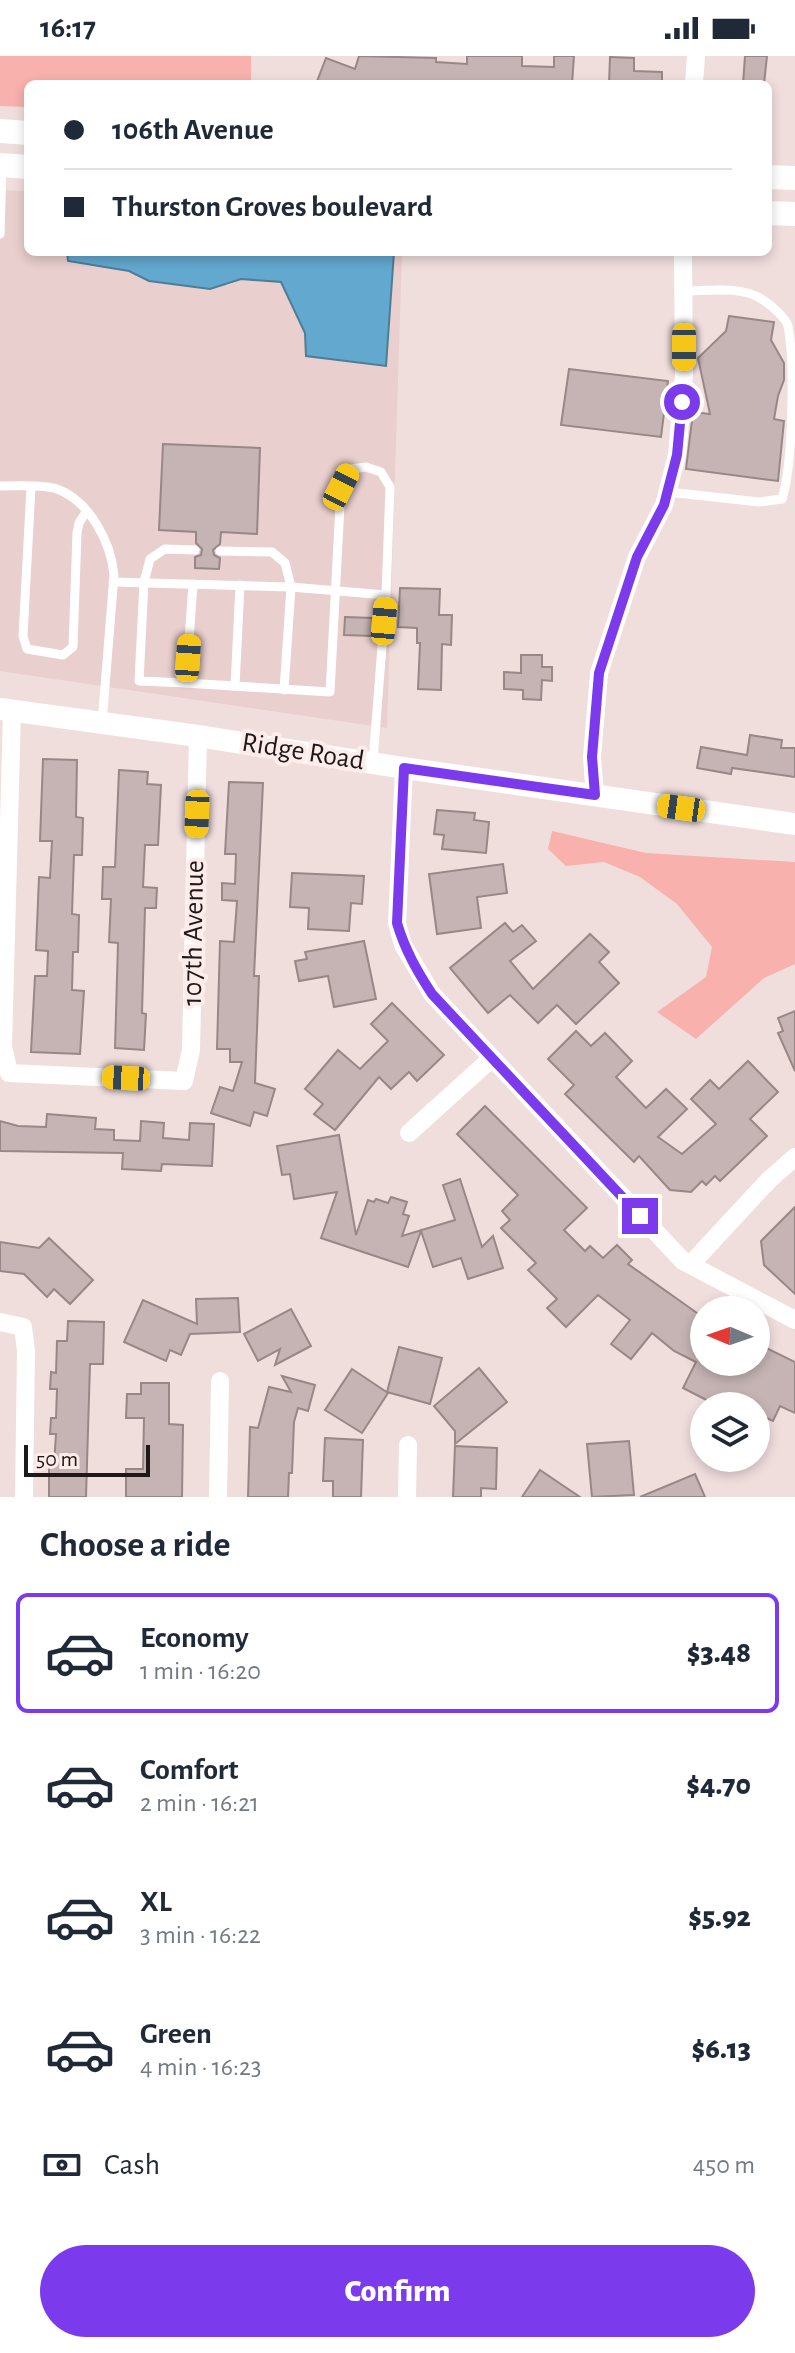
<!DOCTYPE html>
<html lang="en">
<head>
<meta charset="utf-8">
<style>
  body { margin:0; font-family:"Alegreya Sans",sans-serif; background:#f2f2f3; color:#1f2937; height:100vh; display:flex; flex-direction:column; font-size:30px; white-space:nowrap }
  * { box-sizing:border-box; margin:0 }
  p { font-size:26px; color:#747a83 }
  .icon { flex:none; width:44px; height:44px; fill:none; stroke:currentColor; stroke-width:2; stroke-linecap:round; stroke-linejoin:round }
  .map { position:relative; height:1441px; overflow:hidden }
  .side { display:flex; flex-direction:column; background:#fff; flex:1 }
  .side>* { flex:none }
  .guide { position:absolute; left:24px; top:24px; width:748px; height:176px; border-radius:12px; box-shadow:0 4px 12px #0003; display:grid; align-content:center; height:176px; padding:0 40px; background:#fff }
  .needle { width:52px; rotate:272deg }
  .fabs { position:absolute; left:690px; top:1240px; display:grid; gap:16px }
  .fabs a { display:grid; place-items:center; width:80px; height:80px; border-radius:50%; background:#fff; box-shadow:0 4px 12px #0003; font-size:40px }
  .scale { position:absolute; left:24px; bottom:20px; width:126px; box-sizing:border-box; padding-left:8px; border:4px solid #1e1818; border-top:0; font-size:22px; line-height:28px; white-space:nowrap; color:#1e1818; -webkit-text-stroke:6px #fdecea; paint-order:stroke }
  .end { position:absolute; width:36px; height:36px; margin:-18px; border:10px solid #7c3aed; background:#fff; box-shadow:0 0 0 4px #fff }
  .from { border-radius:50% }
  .car { position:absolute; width:24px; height:48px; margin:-24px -12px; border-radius:10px; box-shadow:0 0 6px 2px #0007; background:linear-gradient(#f5c518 24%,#345 0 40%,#f5c518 0 76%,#345 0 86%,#f5c518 0) }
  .guide b { display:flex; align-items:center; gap:28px; height:76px; font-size:30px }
  .guide b+b { border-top:2px solid #e0e1e3 }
  .guide i { width:20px; height:20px; background:#1f2937 }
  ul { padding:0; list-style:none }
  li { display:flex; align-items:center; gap:24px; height:120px; margin:0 16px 12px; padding:0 24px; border:4px solid transparent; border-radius:12px }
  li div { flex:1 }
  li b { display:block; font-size:30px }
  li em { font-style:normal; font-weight:800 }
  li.on { border-color:#7c3aed }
  li>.icon { width:72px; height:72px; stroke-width:1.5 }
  h2 { padding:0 40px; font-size:36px; line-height:96px }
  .pay { display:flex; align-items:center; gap:20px; height:88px; padding:0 40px; font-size:30px }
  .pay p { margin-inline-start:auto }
  .action { display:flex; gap:16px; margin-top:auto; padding:16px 40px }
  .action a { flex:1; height:92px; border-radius:48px; background:#7c3aed; color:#fff; font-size:32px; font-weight:800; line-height:92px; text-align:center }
  .status { display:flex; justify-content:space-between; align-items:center; height:56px; padding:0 40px; background:#fff; direction:ltr }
  .status svg { height:22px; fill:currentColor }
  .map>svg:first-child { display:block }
  .built { fill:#e9cfcd }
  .green { fill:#f8b1ad }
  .water { fill:#63a8cf; stroke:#4e7d98; stroke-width:2 }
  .building { fill:#c5b4b3; stroke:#978786; stroke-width:2 }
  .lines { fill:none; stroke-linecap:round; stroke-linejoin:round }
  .service { stroke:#fff; stroke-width:9 }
  .minor { stroke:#fff; stroke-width:18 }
  .tertiary { stroke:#fff; stroke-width:22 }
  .secondary { stroke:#fff; stroke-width:24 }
  .route { stroke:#7c3aed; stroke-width:10 }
  .labels { text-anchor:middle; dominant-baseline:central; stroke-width:8; stroke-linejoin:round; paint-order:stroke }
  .street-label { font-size:28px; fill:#1e1818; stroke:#fdecea }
</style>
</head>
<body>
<div class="status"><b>16:17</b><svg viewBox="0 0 49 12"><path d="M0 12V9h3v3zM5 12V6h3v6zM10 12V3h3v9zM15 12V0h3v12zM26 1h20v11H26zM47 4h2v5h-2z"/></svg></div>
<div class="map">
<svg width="795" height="1441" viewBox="0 0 795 1441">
  <rect width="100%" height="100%" fill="#f0dedd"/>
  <path class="built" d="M0,134L28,135V196H67L68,205L129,215L149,225L228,229L241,223L281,226L305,277L306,299L386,309L394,196H402L387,672L0,615Z"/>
  <g class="green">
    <path d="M0,0H251V28H28V51L0,50Z"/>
    <path d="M552,775L646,797L795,806V908L764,922L696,983L657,956L706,921L712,891L677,848L640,821L604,806L566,810L548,793Z"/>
  </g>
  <path class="water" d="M67,196H394L386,310L306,300L305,277L281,226L241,223L210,233L149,225L129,215L68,205Z"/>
  <g class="building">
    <path d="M359,0L436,2V6L467,8V0H522V10L554,11V0H574L572,28H316L326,2L355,13Z"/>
    <path d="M745,0H767L764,28H743Z"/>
    <path d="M610,1L634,2V15L662,16V28H609Z"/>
    <path d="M729,260L774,266L771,284L784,307V324L778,340L774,363L784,365L778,425L686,413L693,356L710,358L698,302L726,275Z"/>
    <path d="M569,313L668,325L661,381L561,369Z"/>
    <path d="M163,388L260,392L257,478L221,476L220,488L213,494L214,499L220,502L219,513L195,512V501L201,499L202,493L196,487V476L159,474Z"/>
    <path d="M400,532L440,533L439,559H452L451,589L442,588L441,634L418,633L420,587H417V572L398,571Z"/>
    <path d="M345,561L373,562V580L344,579Z"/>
    <path d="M521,599H542V611H552V625L542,624L541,644L523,643V634L504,633V616L521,617Z"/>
    <path d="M750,679L782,684L781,692H795V721L732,712L731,718L697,712L701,691L747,699Z"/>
    <path d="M43,703L77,704L76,761L83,762L82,799H74L72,858L79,859L78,896H73L72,934L84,935L80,998L31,996L35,920H47L48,895L36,894L39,821L50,822L52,785H40Z"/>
    <path d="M119,714L148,716L147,728L161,729L158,789H145L143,831L157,832L156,852H145L142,957L146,958L144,994L115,992L118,887L109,886L111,843H102L103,811H115Z"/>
    <path d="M229,726L263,727L254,920H259L255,1027L275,1033L267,1060L254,1056L250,1070L211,1057L220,1031L233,1035L242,1006H230V993H217L220,885L234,886L237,845L222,844V827L235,828L236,798H225Z"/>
    <path d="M437,754L475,757L474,764L489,766L486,797L442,793L444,779L434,778Z"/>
    <path d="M503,808L507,837L477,841L481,872L437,878L429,818Z"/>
    <path d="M292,817L364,820L362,848L351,847L349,875L308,873L309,852L290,851Z"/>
    <path d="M505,867L513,876L522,869L536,885L510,905L533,933L590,878L609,896L599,906L619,927L576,968L557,949L538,967L510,939L488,957L450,912Z"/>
    <path d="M364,885L376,943L334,951L328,920L299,925L295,905L307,903L305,896Z"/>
    <path d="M392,947L444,999L417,1025L409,1016L391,1033L379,1021L335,1074L314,1058L323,1048L305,1033L338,994L360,1013L388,985L371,968Z"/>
    <path d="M795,955V1015L778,977L783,975L778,962Z"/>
    <path d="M576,975L591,990L605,977L632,1005L616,1021L646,1052L666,1033L687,1053L658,1081L682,1098L716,1068L691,1043L710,1024L719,1033L748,1005L778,1036L750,1063L767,1080L720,1125L715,1120L706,1129L702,1125L691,1136L670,1134L639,1100L634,1106L565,1038L574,1029L548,1003Z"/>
    <path d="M485,1050L587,1152L564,1174L585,1195L590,1190L603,1202L617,1189L632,1204L628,1208L704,1262V1306H756V1287L795,1306V1357L780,1350L773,1365L756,1357V1350H718L683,1332L696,1306L674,1295L652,1277L631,1303L611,1288L630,1264L598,1239L566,1271L547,1252L557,1243L528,1214L536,1207L501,1172L510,1164L502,1155L518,1139L457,1078Z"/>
    <path d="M47,1058L96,1062L95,1073L114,1074V1084L140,1085L141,1065L164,1067L163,1082L189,1084L190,1067L214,1068L212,1110L162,1108L161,1115L122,1113L123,1097L0,1095V1065L18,1070L46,1071Z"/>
    <path d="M339,1079L356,1179L368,1144L374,1146L376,1143L388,1147L391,1141L407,1146L403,1158L409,1160L402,1180L455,1164L443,1129L460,1123L482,1191L493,1180L503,1212L468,1223L461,1202L433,1211L421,1175L408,1211L321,1182L337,1136L294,1143L290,1118L282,1119L277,1090Z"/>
    <path d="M795,1151V1238L764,1209L761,1185Z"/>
    <path d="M49,1182L93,1224L70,1248L54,1233L47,1241L24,1218L0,1215V1186L39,1192Z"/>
    <path d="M238,1242L240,1276L190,1278L181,1299L170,1294L166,1305L124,1286L143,1244L197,1268L196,1243Z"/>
    <path d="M291,1253L311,1290L275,1309L280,1293L258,1305L244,1278Z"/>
    <path d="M68,1265L104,1266L103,1308H90L86,1441H49V1408H54L56,1378H50L51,1362H56L57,1333H50L51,1316L56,1317L57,1285H67Z"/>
    <path d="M399,1291L442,1302L430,1348L387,1336Z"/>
    <path d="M479,1312L507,1346L455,1388V1375L434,1350Z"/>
    <path d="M352,1313L388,1337L362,1377L325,1354Z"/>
    <path d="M282,1320L315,1329L308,1355L298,1352L294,1366L292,1417H289L288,1441H248L250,1371L258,1372L269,1331L291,1336Z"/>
    <path d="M141,1327H169V1368L183,1369L182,1441H126V1413H143L144,1362H126L127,1338H141Z"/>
    <path d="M325,1382L363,1384L361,1441H333V1425H323Z"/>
    <path d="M629,1385L634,1439L592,1441L587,1388Z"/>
    <path d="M455,1390L497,1392L496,1433L481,1432V1441H453Z"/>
    <path d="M540,1414L580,1441H522Z"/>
    <path d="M695,1418L705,1441H640Z"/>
  </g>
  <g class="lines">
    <g class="service">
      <path d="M0,178L2,112"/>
      <path d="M0,430C15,430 44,428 57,433C90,445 111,487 114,519L102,667"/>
      <path d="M31,431L23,580L27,593L63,599L73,591L77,477L79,467L86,456"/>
      <path d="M668,436L759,446L782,443C793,409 795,305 788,270C786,262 771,249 763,244C742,229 707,235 684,235"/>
      <path d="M220,495L272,496L285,507L291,531L284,634"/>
      <path d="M113,526L291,531L386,539L373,705"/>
      <path d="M193,528L186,627L330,636L341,431L350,413L366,411L381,416L390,431L386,539"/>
      <path d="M186,627L139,625L144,526L150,503L165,493L195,494"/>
      <path d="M235,630L240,529"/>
    </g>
    <g class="minor">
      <path d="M694,28L696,0"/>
      <path d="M12,655L3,990L9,1017L184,1025L191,994L198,680"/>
      <path d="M404,712L397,867L403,889L432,938L683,1205L795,1264"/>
      <path d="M595,739L592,701L599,617L637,501L664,449L677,399L684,319L683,196"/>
      <path d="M409,1077L492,1002"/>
      <path d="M690,1209L769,1124L795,1101"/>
      <path d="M0,1266L23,1271L26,1295L24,1441"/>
      <path d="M218,1441L220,1325"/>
      <path d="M407,1441L408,1389"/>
    </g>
    <path class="tertiary" d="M0,653L198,680L404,712L795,768"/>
    <g class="secondary">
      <path d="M0,75L28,77"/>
      <path d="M0,109L28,111"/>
      <path d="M768,121L795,122"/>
      <path d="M768,157L795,158"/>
    </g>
  </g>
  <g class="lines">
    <path class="route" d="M640,1160L432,938C417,915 405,894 397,867L404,712L595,739L592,701L599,617L637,501L664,449L677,399L682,346"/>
  </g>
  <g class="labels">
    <g class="street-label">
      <text transform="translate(303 696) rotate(9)">Ridge Road</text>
      <text transform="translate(194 877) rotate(-89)">107th Avenue</text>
    </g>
  </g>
</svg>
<div class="fabs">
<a><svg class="needle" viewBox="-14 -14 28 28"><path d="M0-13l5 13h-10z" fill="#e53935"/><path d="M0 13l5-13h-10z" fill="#747a83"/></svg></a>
<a><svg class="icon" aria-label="layers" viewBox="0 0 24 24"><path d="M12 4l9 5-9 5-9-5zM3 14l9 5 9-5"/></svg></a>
</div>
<div class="scale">50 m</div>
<i class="end from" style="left:682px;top:346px"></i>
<i class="end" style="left:640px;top:1160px"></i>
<i class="car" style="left:684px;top:291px;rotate:180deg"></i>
<i class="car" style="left:341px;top:431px;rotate:27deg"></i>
<i class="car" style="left:384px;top:565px;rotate:5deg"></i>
<i class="car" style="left:188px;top:602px;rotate:4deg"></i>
<i class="car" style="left:681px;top:752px;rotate:278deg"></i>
<i class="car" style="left:197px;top:758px;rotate:182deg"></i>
<i class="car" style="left:126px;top:1022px;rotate:273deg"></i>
<div class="guide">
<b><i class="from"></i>106th Avenue</b>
<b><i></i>Thurston Groves boulevard</b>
</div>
</div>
<section class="side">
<h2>Choose a ride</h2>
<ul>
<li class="on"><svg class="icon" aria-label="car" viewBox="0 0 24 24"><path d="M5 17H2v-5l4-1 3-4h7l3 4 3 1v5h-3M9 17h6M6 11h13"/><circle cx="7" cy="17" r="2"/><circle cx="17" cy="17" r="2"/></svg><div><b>Economy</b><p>1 min · 16:20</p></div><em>$3.48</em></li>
<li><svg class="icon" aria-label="car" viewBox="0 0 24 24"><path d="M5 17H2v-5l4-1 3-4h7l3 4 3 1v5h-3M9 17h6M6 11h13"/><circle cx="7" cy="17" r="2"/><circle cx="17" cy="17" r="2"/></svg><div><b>Comfort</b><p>2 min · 16:21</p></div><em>$4.70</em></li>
<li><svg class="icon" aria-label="car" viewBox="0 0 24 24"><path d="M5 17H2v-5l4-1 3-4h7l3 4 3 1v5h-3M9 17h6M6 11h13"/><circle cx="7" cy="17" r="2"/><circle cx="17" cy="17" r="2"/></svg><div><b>XL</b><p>3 min · 16:22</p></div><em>$5.92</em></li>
<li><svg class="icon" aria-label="car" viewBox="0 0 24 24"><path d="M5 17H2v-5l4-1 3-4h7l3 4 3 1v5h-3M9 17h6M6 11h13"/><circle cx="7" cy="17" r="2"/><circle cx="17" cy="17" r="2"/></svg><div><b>Green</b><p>4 min · 16:23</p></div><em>$6.13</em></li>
</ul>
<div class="pay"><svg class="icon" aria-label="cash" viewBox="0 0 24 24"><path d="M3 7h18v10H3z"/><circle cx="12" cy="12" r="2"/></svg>Cash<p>450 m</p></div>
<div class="action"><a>Confirm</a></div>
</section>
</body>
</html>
